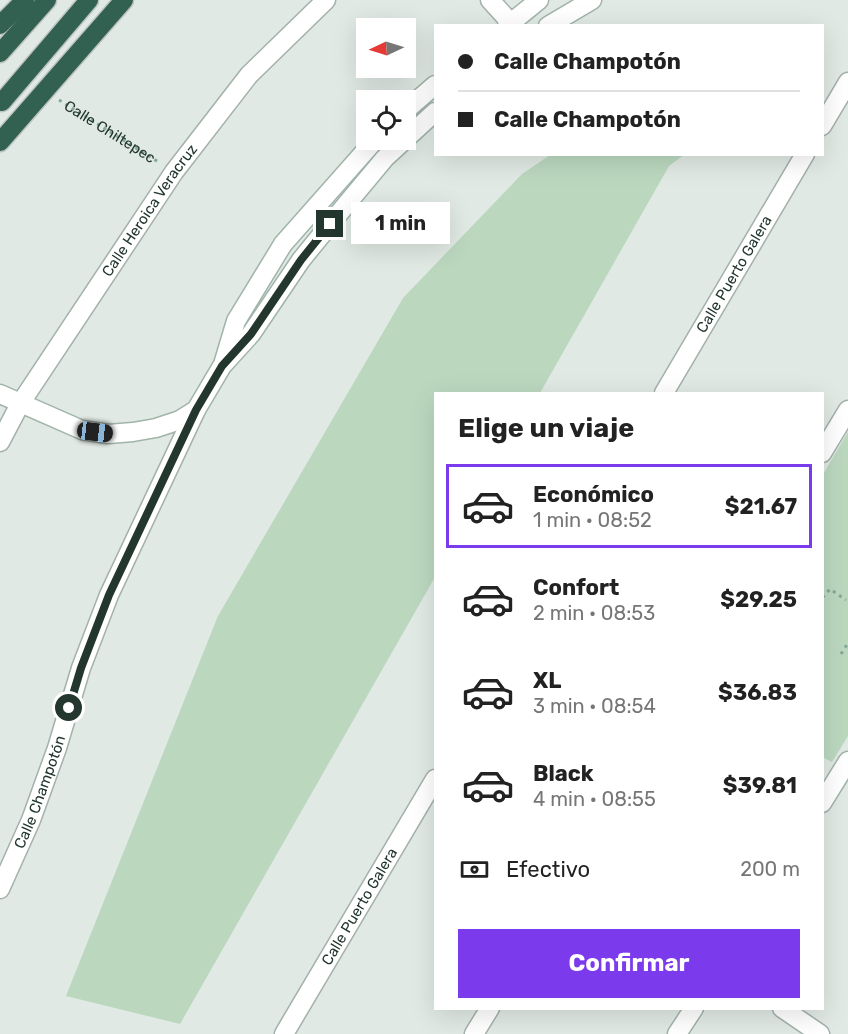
<!DOCTYPE html>
<html lang="es">
<head>
<meta charset="utf-8">
<style>
  body { margin:0; font-family:Rubik,sans-serif; background:#f6f6f6; color:#222; height:100vh; display:flex; flex-direction:column; font-size:22px; white-space:nowrap }
  * { box-sizing:border-box; margin:0 }
  p { font-size:20px; color:#767676 }
  .icon { flex:none; width:33px; height:33px; fill:none; stroke:currentColor; stroke-width:2; stroke-linecap:round; stroke-linejoin:round }
  .map { position:relative; flex:1; overflow:hidden }
  .side { position:absolute; left:434px; top:392px; width:390px; height:618px; display:flex; flex-direction:column; background:#fff; border-radius:0px; box-shadow:0 6px 24px #0002 }
  .side>* { flex:none }
  .guide { position:absolute; left:434px; top:24px; width:390px; height:132px; border-radius:0px; box-shadow:0 6px 24px #0002; display:grid; align-content:center; height:132px; padding:0 24px; background:#fff }
  .needle { width:39px; rotate:266deg }
  .buttons { position:absolute; left:356px; top:18px; display:grid; gap:12px }
  .buttons a { display:grid; place-items:center; width:60px; height:60px; border-radius:0px; background:#fff; box-shadow:0 6px 24px #0002; font-size:30px }
  .end { position:absolute; width:27px; height:27px; margin:-14px; border:8px solid #23372f; background:#fff; box-shadow:0 0 0 3px #fff }
  .from { border-radius:50% }
  .bubble { position:absolute; height:42px; border-radius:0px; background:#fff; box-shadow:0 6px 24px #0002; font-size:20px; font-weight:700; line-height:42px; text-align:center }
  .car { position:absolute; width:18px; height:36px; margin:-18px -9px; border-radius:8px; box-shadow:0 0 4px 2px #0007; background:linear-gradient(#222 24%,#8ab4d8 0 40%,#222 0 76%,#8ab4d8 0 86%,#222 0) }
  .guide b { display:flex; align-items:center; gap:21px; height:57px; font-size:22px }
  .guide b+b { border-top:2px solid #e0e0e0 }
  .guide i { width:15px; height:15px; background:#222 }
  ul { padding:0; list-style:none }
  li { display:flex; align-items:center; gap:18px; height:84px; margin:0 12px 9px; padding:0 12px; border:3px solid transparent; border-radius:0px }
  li div { flex:1 }
  li b { display:block; font-size:22px }
  li em { font-style:normal; font-weight:700 }
  li.on { border-color:#7c3aed }
  li>.icon { width:54px; height:54px; stroke-width:1.5 }
  h2 { padding:0 24px; font-size:27px; line-height:72px }
  .pay { display:flex; align-items:center; gap:15px; height:66px; padding:0 24px; font-size:22px }
  .pay p { margin-inline-start:auto }
  .action { display:flex; gap:12px; margin-top:auto; padding:12px 24px }
  .action a { flex:1; height:69px; border-radius:0px; background:#7c3aed; color:#fff; font-size:24px; font-weight:700; line-height:69px; text-align:center }
  .map>svg:first-child { display:block }
  .green { fill:#bbd8bf }
  .lines { fill:none; stroke-linecap:round; stroke-linejoin:round }
  .street-casing { stroke:#a4b0aa; stroke-width:21 }
  .secondary-casing { stroke:#a1b4aa; stroke-width:21 }
  .highway-casing { stroke:#bdc3c1; stroke-width:21 }
  .path { stroke:#84a999; stroke-width:3; stroke-dasharray:3 4.5; stroke-linecap:butt }
  .street { stroke:#fff; stroke-width:18 }
  .secondary { stroke:#fff; stroke-width:18 }
  .highway { stroke:#326051; stroke-width:18 }
  .route { stroke:#23372f; stroke-width:8 }
  .labels { text-anchor:middle; dominant-baseline:central; stroke-width:4.5; stroke-linejoin:round; paint-order:stroke }
  .street-label { font-size:15px; fill:#23372f; stroke:#f0f6f2 }
</style>
</head>
<body>
<div class="map">
<svg width="848" height="1034" viewBox="0 0 848 1034">
  <rect width="100%" height="100%" fill="#e0e9e4"/>
  <g class="green">
    <path d="M550,155H684L669,166L540,393H435V577L180,1024L66,996L218,616L403,298L522,174Z"/>
    <path d="M848,432V736L832,762L822,757V476Z"/>
  </g>
  <g class="lines">
    <g class="street-casing">
      <g id="street">
        <path d="M490,0L510,22"/>
        <path d="M822,126L848,82"/>
        <path id="s2" d="M664,393L805,154"/>
        <path id="s3" d="M0,442L20,404L174,172L249,75L326,0"/>
        <path d="M822,453L848,410"/>
        <path id="s4" d="M0,889L31,820L57,748L81,668L109,595L196,410"/>
        <path d="M782,1008L820,1034"/>
        <path id="s5" d="M284,1034L435,779"/>
        <path d="M474,1034L490,1008"/>
      </g>
    </g>
    <g class="secondary-casing">
      <g id="secondary">
        <path d="M507,26L539,0"/>
        <path d="M548,26L592,0"/>
        <path d="M405,111L435,85"/>
        <path d="M224,361L236,321L283,244L375,140"/>
        <path d="M0,394L82,430L108,434L133,432L156,428L180,420L196,410L222,366L251,334L301,260L345,206L385,158L435,112"/>
        <path d="M822,803L848,761"/>
        <path d="M677,1034L694,1008"/>
      </g>
    </g>
    <g class="highway-casing">
      <g id="highway">
        <path d="M0,25L25,0"/>
        <path d="M0,53L47,0"/>
        <path d="M2,102L89,0"/>
        <path d="M0,142L124,0"/>
      </g>
    </g>
    <g class="path">
      <path id="s1" d="M59,100L160,163"/>
      <path d="M822,595L824,596L830,589L846,600"/>
      <path d="M841,654L848,643"/>
    </g>
    <use href="#street" class="street"/>
    <use href="#secondary" class="secondary"/>
    <use href="#highway" class="highway"/>
  </g>
  <g class="lines">
    <path class="route" d="M69,708L81,668L109,595L196,410L222,366L251,334L301,260L330,224"/>
  </g>
  <g class="labels">
    <g class="street-label">
      <text stroke="none"><textPath href="#s1" startOffset="60">Calle Chiltepec</textPath></text>
      <text stroke="none"><textPath href="#s3" startOffset="276">Calle Heroica Veracruz</textPath></text>
      <text stroke="none"><textPath href="#s2" startOffset="138">Calle Puerto Galera</textPath></text>
      <text stroke="none"><textPath href="#s4" startOffset="105">Calle Champotón</textPath></text>
      <text stroke="none"><textPath href="#s5" startOffset="148">Calle Puerto Galera</textPath></text>
    </g>
  </g>
</svg>
<div class="buttons">
<a><svg class="needle" viewBox="-14 -14 28 28"><path d="M0-13l5 13h-10z" fill="#e53935"/><path d="M0 13l5-13h-10z" fill="#767676"/></svg></a>
<a><svg class="icon" aria-label="locate" viewBox="0 0 24 24"><circle cx="12" cy="12" r="6"/><path d="M12 2v4M12 18v4M2 12h4M18 12h4"/></svg></a>
</div>
<i class="end from" style="left:69px;top:708px"></i>
<i class="end" style="left:330px;top:224px"></i>
<div class="bubble" style="left:351px;top:202px;width:99px">1 min</div>
<i class="car" style="left:95px;top:432px;rotate:97deg"></i>
<div class="guide">
<b><i class="from"></i>Calle Champotón</b>
<b><i></i>Calle Champotón</b>
</div>
<section class="side">
<h2>Elige un viaje</h2>
<ul>
<li class="on"><svg class="icon" aria-label="car" viewBox="0 0 24 24"><path d="M5 17H2v-5l4-1 3-4h7l3 4 3 1v5h-3M9 17h6M6 11h13"/><circle cx="7" cy="17" r="2"/><circle cx="17" cy="17" r="2"/></svg><div><b>Económico</b><p>1 min · 08:52</p></div><em>$21.67</em></li>
<li><svg class="icon" aria-label="car" viewBox="0 0 24 24"><path d="M5 17H2v-5l4-1 3-4h7l3 4 3 1v5h-3M9 17h6M6 11h13"/><circle cx="7" cy="17" r="2"/><circle cx="17" cy="17" r="2"/></svg><div><b>Confort</b><p>2 min · 08:53</p></div><em>$29.25</em></li>
<li><svg class="icon" aria-label="car" viewBox="0 0 24 24"><path d="M5 17H2v-5l4-1 3-4h7l3 4 3 1v5h-3M9 17h6M6 11h13"/><circle cx="7" cy="17" r="2"/><circle cx="17" cy="17" r="2"/></svg><div><b>XL</b><p>3 min · 08:54</p></div><em>$36.83</em></li>
<li><svg class="icon" aria-label="car" viewBox="0 0 24 24"><path d="M5 17H2v-5l4-1 3-4h7l3 4 3 1v5h-3M9 17h6M6 11h13"/><circle cx="7" cy="17" r="2"/><circle cx="17" cy="17" r="2"/></svg><div><b>Black</b><p>4 min · 08:55</p></div><em>$39.81</em></li>
</ul>
<div class="pay"><svg class="icon" aria-label="cash" viewBox="0 0 24 24"><path d="M3 7h18v10H3z"/><circle cx="12" cy="12" r="2"/></svg>Efectivo<p>200 m</p></div>
<div class="action"><a>Confirmar</a></div>
</section>
</div>
</body>
</html>
